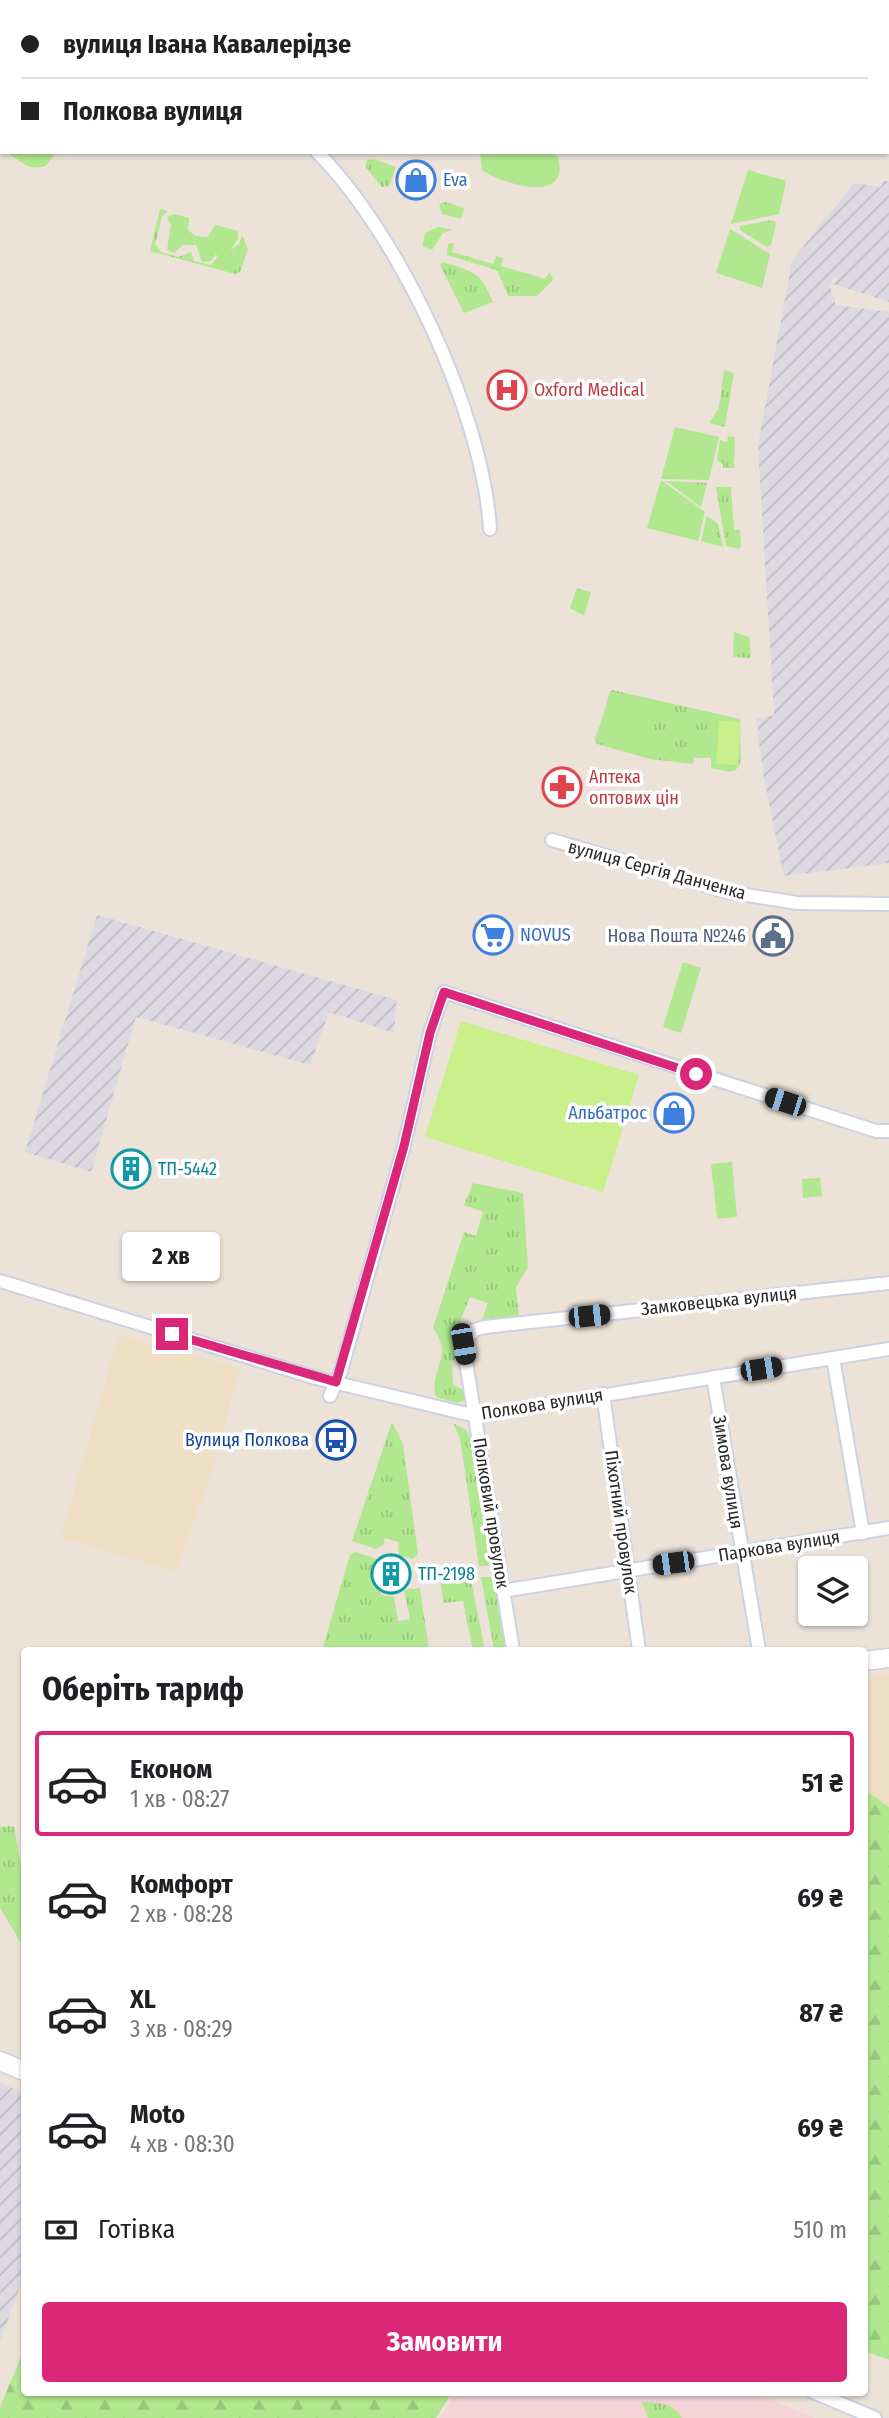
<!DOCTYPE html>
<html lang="uk">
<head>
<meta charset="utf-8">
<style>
  body { margin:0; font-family:"Fira Sans Condensed",sans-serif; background:#f2f2f2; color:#202124; height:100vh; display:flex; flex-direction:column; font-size:26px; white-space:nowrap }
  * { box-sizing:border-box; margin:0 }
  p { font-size:23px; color:#757577 }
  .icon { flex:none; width:38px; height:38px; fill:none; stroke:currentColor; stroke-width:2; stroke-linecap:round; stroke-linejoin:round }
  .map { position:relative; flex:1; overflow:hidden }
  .drawer { position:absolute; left:21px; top:1647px; width:847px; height:749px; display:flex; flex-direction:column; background:#fff; border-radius:7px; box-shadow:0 2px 5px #0004 }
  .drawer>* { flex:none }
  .hud { position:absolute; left:0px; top:0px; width:889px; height:154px; box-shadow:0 2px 5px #0004; display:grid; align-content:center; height:154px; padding:0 21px; background:#fff }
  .tools { position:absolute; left:798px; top:1556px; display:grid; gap:14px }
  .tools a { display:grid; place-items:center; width:70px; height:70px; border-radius:7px; background:#fff; box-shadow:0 2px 5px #0004; font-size:35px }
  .end { position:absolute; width:32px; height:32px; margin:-16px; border:9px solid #db2777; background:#fff; box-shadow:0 0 0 4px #fff }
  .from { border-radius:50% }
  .bubble { position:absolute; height:49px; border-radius:7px; background:#fff; box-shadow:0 2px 5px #0004; font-size:23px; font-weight:700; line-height:49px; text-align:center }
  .car { position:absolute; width:21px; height:42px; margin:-21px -10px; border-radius:9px; box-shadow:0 0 5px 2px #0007; background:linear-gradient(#222 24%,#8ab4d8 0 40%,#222 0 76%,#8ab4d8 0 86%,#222 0) }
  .hud b { display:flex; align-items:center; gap:24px; height:66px; font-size:26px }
  .hud b+b { border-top:2px solid #e0e0e0 }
  .hud i { width:18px; height:18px; background:#202124 }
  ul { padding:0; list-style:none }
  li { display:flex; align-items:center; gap:21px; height:105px; margin:0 14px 10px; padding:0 7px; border:4px solid transparent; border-radius:7px }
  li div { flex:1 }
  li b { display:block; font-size:26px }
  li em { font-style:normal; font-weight:700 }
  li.selected { border-color:#db2777 }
  li>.icon { width:63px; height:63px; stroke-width:1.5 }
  h2 { padding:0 21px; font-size:32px; line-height:84px }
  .pay { display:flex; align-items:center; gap:18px; height:77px; padding:0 21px; font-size:26px }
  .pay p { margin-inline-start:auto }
  .cta { display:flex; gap:14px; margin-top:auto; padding:14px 21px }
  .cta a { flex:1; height:80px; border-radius:7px; background:#db2777; color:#fff; font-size:28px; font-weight:700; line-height:80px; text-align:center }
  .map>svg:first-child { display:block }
  .industrial { fill:url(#industrial-furrows) }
  .education { fill:#efe0c5 }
  .medical { fill:#f4d4d7 }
  .grass { fill:url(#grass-tufts) }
  .forest { fill:url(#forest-firs) }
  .park { fill:#b1e78f }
  .pitch { fill:#c9f08a }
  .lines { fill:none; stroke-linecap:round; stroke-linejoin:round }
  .street-casing { stroke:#cdd2e2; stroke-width:16 }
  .secondary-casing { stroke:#cdd2e2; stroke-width:21 }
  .street { stroke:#fff; stroke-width:12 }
  .secondary { stroke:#fff; stroke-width:18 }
  .route { stroke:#db2777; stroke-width:9 }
  .labels { text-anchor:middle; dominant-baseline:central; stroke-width:7; stroke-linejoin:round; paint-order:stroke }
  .shop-label { font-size:18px; fill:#366cbe; stroke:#fff; text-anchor:start }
  .health-label { font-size:18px; fill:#be3a42; stroke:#fff; text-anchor:start }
  .street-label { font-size:18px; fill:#282828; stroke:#fff }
  .service-label { font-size:18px; fill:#4e5e75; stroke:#fff; text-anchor:end }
  .culture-label { font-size:18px; fill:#0d838f; stroke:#fff; text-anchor:start }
  .transit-label { font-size:18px; fill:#164399; stroke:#fff; text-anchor:end }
</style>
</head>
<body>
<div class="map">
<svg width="889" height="2418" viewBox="0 0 889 2418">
  <defs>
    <pattern id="industrial-furrows" width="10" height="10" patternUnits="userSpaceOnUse" patternTransform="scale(1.75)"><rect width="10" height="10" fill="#dcd9e3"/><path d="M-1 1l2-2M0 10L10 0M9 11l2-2" fill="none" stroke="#bdbac3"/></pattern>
    <pattern id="grass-tufts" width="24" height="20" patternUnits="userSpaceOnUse" patternTransform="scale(1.75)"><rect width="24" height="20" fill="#b1e78f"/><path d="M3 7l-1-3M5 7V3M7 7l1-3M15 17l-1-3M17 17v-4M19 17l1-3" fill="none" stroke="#98c67b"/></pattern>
    <pattern id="forest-firs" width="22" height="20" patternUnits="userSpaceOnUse" patternTransform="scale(1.75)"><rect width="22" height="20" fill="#b1e78f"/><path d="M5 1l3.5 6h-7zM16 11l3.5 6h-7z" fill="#98c67b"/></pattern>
  </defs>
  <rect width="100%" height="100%" fill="#ece2d8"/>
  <g class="industrial">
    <path d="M883,180L889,182V302L833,284L837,278L834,277L830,286L836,305L889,312V863L784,876L764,779L756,719L774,715L758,445L792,261L854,183L881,187Z"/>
    <path d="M97,915L397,1000L394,1033L329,1012L310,1065L136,1017L91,1172L25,1152Z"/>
    <path d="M0,2083L24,2093V2275L0,2342Z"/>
  </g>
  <g class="education">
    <path d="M119,1335L240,1368L212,1470L176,1572L61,1538Z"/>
    <path d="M889,1674V1805L865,1791V1677Z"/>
  </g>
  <path class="medical" d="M456,2392H752L815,2418H440Z"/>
  <g class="grass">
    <path d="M374,159L396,167L389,186L382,187L366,168L367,160Z"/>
    <path d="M445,202L464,208L461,219L442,214L439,204Z"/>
    <path d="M160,209L168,211L162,217L155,244L161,252L178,257L191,252L194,261L211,265L218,256L223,267L235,255L231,250L239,244L242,235L248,249L240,272L235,274L150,251Z"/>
    <path d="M772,220L776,223L771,245L767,247L740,230V226Z"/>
    <path d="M438,227L453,230L443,233L432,250L422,246L425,233Z"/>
    <path d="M454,243L452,252L493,264L496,256L503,258L501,266L545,279L550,272L553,280L537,296H508L497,270L447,255L448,244Z"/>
    <path d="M443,262C474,272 480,271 493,302L464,313L440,265Z"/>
    <path d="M724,370L734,373L725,427L709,423L719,408Z"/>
    <path d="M728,436L735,437L734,468H723V464L717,461L720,440L727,442Z"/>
    <path d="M666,481L707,483L701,507Z"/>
    <path d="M731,487L734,530H740L741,547L738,549L726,546L716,487Z"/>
    <path d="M707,516L718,524L723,547L701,541Z"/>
    <path d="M577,588L591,592L584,616L570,608Z"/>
    <path d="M734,632L749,637L751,658L733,657Z"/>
    <path d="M612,690L740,719L741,761L736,770L730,772L711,768V758H694L693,764L650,759L597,744L595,739Z"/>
    <path d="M473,1183L523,1193L528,1267L516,1288L519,1317L481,1323L488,1303L470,1297L456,1331L461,1355L452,1361L453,1385L466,1391V1400L457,1403L436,1397C428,1370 455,1358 433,1328L464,1232L476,1236L483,1212L464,1205Z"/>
    <path d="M392,1422L403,1444L418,1554L413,1559L399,1555L398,1542L385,1538L383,1545L376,1549L352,1541Z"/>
    <path d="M453,1423L465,1429L471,1438L494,1565L479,1566L460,1438Z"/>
    <path d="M355,1552L386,1562L381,1595L394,1597L398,1621L410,1619L404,1590L420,1588L429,1650H322L350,1555Z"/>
    <path d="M439,1574L470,1576L485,1650H473L463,1601L444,1603Z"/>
    <path d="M481,1577H494L507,1650H494Z"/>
    <path d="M14,1826L22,1871L24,1948L0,1908V1827Z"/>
    <path d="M642,2402C656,2402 675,2403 682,2418H648Z"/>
  </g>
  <g class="forest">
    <path d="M865,1790L889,1807V2360L867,2352C860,2326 875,2299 864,2273Z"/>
    <path d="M24,2350V2392H452L436,2418H0V2407Z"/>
  </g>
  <g class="park">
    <path d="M0,96L2,152H56L46,166C21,173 20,153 0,153Z"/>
    <path d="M480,152H552L558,157C571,205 504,185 482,170Z"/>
    <path d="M748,170L786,181L779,214L731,224Z"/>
    <path d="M174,214L189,218L188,230L195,236L208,237L215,225L238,231V239L231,249L236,258L234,265L223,267L216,254L211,261L202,262L196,245H183L174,253L167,250L171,225L167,217Z"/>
    <path d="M730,229L770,254L762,288L716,273Z"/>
    <path d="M675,427L719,437L709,480L661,479Z"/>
    <path d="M661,480L705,512L698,541L647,528Z"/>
    <path d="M610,691L659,702L647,756L596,741Z"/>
    <path d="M683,962L701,968L681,1033L663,1027Z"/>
    <path d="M732,1162L737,1217L717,1219L711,1164Z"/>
    <path d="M820,1178L822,1196L803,1198L802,1179Z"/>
  </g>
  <g class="pitch">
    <path d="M719,721L741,722L738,765L716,764Z"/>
    <path d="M461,1021L639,1075L603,1192L425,1137Z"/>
  </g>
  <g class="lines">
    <g class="street-casing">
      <g id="street">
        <path d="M103,0L107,2"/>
        <path d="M317,152C399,234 483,413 490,529"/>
        <path d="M552,840L728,892L797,903L889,904"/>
        <path d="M0,1281L316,1378L476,1416L889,1349"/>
        <path d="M833,1358L863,1533"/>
        <path d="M713,1377L759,1650"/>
        <path d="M603,1394L639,1650"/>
        <path d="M330,1396L341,1371L404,1146L430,1033L444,992L876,1131H889"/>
        <path d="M503,1591L889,1528"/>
        <path d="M513,1650L463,1344L474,1330L485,1327L889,1283"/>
        <path d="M813,2392L875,2418"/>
      </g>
    </g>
    <g class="secondary-casing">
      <g id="secondary">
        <path d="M864,1661L889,1658"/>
        <path d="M0,2061L24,2071"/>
      </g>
    </g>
    <use href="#street" class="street"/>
    <use href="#secondary" class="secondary"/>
  </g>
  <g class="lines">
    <path class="route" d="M172,1334L336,1382L404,1146L430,1033L444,992L696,1074"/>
  </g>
  <defs>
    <g id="shop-ring" transform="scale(2.0125)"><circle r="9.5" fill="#fff" stroke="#3f7fe0" stroke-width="1.5"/><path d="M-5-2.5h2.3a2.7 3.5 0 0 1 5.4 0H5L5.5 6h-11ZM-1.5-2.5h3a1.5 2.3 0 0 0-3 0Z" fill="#3f7fe0"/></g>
    <g id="hospital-ring" transform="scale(2.0125)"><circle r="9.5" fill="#fff" stroke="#e0444e" stroke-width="1.5"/><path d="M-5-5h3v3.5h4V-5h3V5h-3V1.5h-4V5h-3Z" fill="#e0444e"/></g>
    <g id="pharmacy-ring" transform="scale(2.0125)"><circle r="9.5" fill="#fff" stroke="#e0444e" stroke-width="1.5"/><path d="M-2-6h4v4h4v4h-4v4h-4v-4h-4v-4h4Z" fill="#e0444e"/></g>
    <g id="supermarket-ring" transform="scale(2.0125)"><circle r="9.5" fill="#fff" stroke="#3f7fe0" stroke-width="1.5"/><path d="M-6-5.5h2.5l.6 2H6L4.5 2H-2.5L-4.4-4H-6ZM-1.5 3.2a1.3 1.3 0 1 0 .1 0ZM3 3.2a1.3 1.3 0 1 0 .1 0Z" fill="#3f7fe0"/></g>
    <g id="civic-ring" transform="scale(2.0125)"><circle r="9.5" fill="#fff" stroke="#5c6f8a" stroke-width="1.5"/><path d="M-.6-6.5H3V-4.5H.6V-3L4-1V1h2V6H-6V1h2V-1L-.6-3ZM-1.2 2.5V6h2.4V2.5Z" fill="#5c6f8a"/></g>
    <g id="building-ring" transform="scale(2.0125)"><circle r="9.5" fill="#fff" stroke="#0f9aa8" stroke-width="1.5"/><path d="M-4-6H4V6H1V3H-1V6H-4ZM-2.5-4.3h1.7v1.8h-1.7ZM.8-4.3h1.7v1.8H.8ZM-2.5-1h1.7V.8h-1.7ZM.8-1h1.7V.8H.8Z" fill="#0f9aa8"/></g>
    <g id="bus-ring" transform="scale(2.0125)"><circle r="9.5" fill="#fff" stroke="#1a4fb4" stroke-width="1.5"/><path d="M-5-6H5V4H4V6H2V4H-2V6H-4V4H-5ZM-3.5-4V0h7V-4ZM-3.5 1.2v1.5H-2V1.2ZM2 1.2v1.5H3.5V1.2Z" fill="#1a4fb4"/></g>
  </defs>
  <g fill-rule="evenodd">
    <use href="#shop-ring" x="416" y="180"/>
    <use href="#hospital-ring" x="507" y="390"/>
    <use href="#pharmacy-ring" x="562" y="787"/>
    <use href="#supermarket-ring" x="493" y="935"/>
    <use href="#civic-ring" x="773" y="936"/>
    <use href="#shop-ring" x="674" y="1113"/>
    <use href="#building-ring" x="131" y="1169"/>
    <use href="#bus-ring" x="336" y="1440"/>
    <use href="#building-ring" x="391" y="1574"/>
  </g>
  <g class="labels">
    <g class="shop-label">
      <text x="443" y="180">Eva</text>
      <text x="520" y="935">NOVUS</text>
      <text x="647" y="1113" text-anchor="end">Альбатрос</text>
    </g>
    <g class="health-label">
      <text x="534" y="390">Oxford Medical</text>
      <text x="589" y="777">Аптека<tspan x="589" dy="21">оптових цін</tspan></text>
    </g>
    <g class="street-label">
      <text transform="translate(657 870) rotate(15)">вулиця Сергія Данченка</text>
      <text transform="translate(719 1301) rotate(-6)">Замковецька вулиця</text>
      <text transform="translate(542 1404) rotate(-9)">Полкова вулиця</text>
      <text transform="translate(728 1472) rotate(81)">Зимова вулиця</text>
      <text transform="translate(491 1513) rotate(81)">Полковий провулок</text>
      <text transform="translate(621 1522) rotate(82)">Піхотний провулок</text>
      <text transform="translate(779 1546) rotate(-9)">Паркова вулиця</text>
    </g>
    <g class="service-label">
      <text x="746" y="936">Нова Пошта №246</text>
    </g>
    <g class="culture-label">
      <text x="158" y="1169">ТП-5442</text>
      <text x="418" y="1574">ТП-2198</text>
    </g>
    <g class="transit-label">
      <text x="309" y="1440">Вулиця Полкова</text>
    </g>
  </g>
</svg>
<div class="tools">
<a><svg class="icon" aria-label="layers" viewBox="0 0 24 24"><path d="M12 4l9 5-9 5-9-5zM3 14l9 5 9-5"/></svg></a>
</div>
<i class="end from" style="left:696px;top:1074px"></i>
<i class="end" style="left:172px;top:1334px"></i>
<div class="bubble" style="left:122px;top:1232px;width:98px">2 хв</div>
<i class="car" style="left:785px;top:1102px;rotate:288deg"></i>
<i class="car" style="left:589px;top:1316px;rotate:84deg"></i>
<i class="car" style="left:463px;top:1344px;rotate:170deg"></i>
<i class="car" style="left:761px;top:1369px;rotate:81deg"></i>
<i class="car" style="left:673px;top:1563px;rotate:262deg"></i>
<div class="hud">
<b><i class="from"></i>вулиця Івана Кавалерідзе</b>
<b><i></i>Полкова вулиця</b>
</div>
<section class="drawer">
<h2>Оберіть тариф</h2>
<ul>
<li class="selected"><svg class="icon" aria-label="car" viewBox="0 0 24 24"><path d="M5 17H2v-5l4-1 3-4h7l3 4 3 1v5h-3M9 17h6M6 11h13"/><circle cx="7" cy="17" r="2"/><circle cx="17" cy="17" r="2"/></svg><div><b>Економ</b><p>1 хв · 08:27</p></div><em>51 ₴</em></li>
<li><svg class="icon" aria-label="car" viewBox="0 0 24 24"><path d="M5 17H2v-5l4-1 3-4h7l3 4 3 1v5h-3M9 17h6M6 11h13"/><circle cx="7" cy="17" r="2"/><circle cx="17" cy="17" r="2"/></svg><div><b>Комфорт</b><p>2 хв · 08:28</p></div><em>69 ₴</em></li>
<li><svg class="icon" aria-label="car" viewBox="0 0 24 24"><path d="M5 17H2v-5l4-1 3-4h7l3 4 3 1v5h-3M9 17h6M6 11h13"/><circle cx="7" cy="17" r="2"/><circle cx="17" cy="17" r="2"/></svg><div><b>XL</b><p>3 хв · 08:29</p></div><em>87 ₴</em></li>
<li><svg class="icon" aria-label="car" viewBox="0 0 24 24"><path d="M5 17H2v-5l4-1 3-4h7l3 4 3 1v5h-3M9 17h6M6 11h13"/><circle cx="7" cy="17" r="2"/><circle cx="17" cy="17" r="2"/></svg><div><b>Moto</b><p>4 хв · 08:30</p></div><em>69 ₴</em></li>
</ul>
<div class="pay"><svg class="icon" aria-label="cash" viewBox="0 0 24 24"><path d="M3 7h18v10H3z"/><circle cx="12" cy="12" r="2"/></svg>Готівка<p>510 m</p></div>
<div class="cta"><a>Замовити</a></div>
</section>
</div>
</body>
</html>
